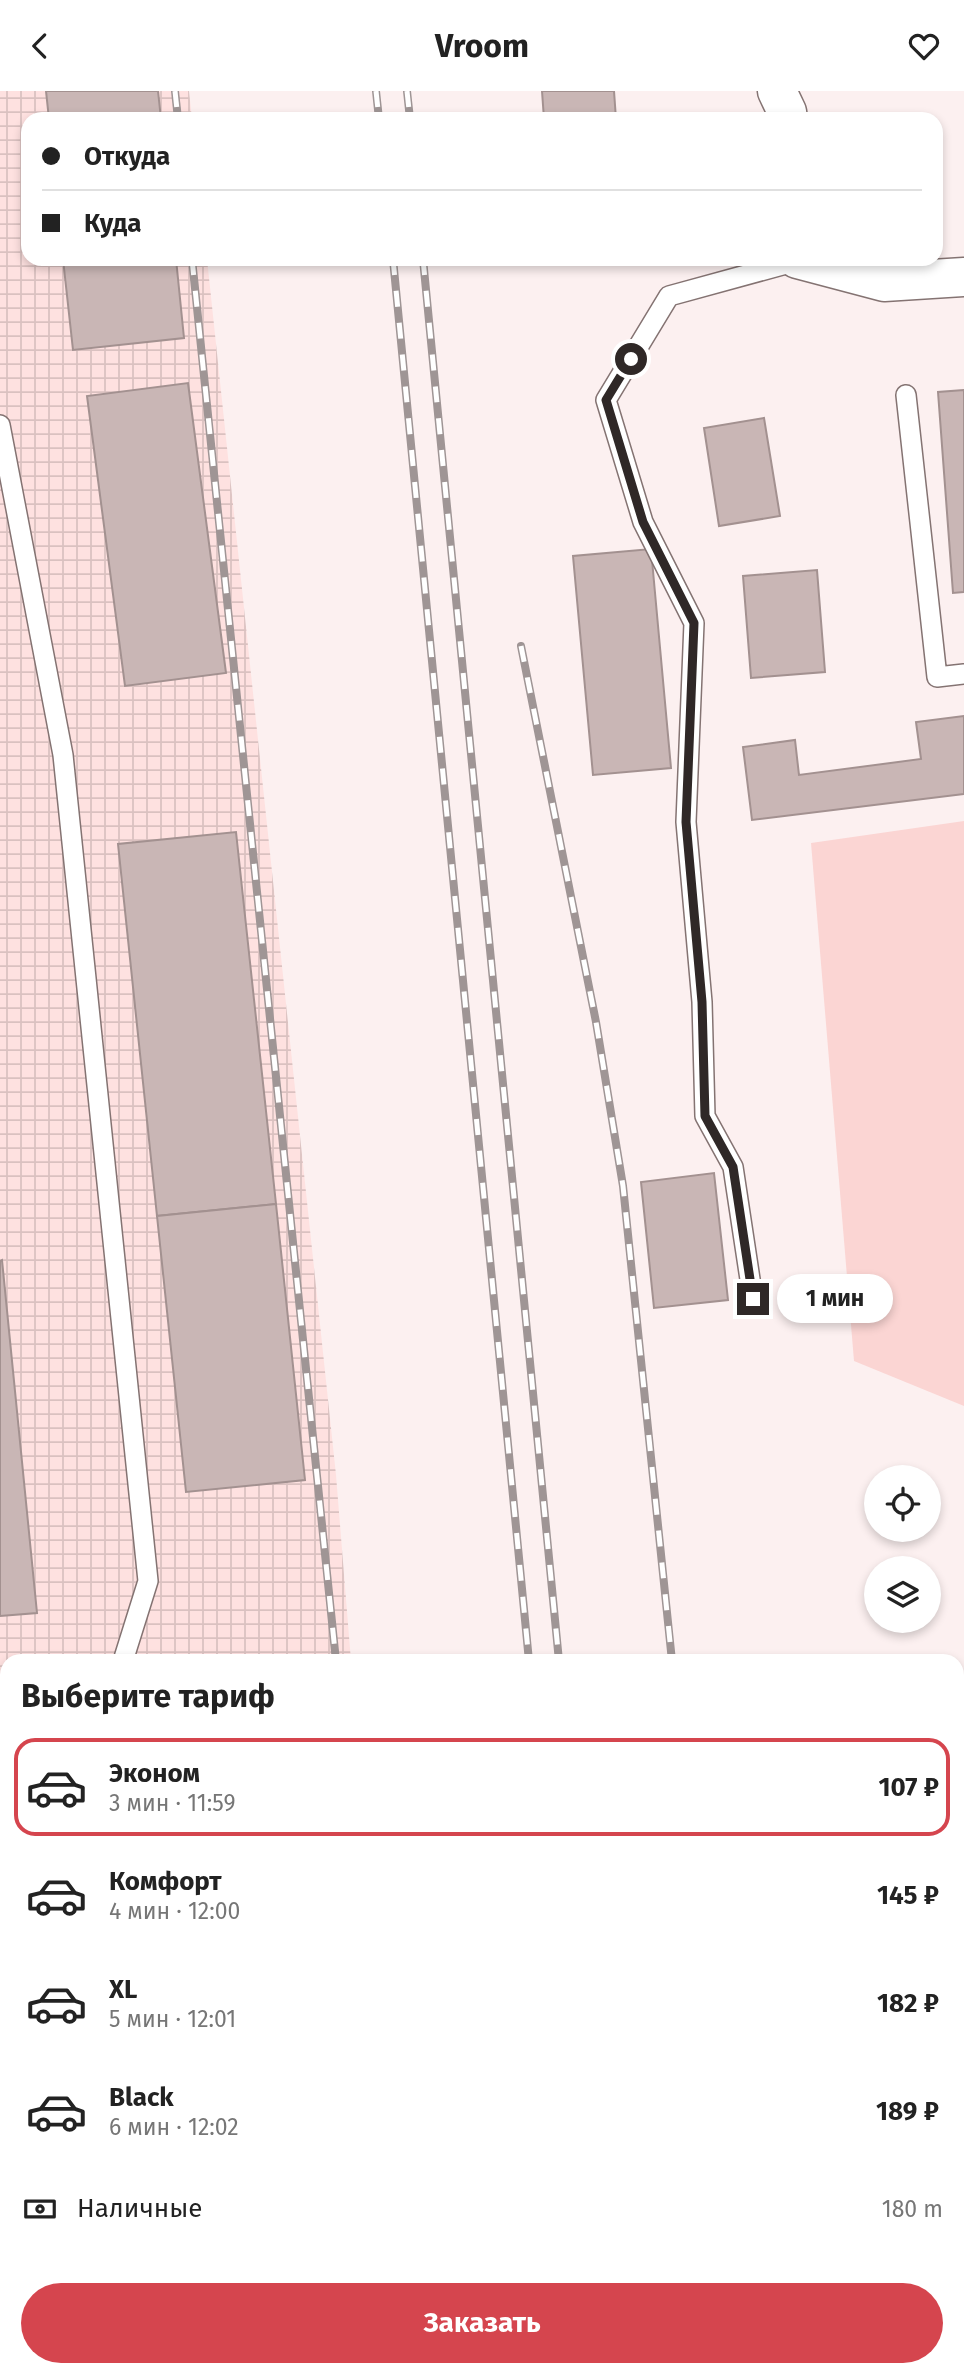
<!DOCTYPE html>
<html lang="ru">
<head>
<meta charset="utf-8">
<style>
  body { margin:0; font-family:"Fira Sans",sans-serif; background:#f6f6f6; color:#222; height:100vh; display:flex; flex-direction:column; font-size:26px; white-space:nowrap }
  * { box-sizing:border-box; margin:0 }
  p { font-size:23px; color:#767676 }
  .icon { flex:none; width:38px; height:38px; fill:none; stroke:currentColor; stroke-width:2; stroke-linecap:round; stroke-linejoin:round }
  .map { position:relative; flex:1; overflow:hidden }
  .sheet { position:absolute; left:0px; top:1563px; width:964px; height:723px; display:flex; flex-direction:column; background:#fff; border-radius:21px 21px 0 0; box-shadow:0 4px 10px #0003 }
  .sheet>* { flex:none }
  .top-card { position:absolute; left:21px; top:21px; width:922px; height:154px; border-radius:21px; box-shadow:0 4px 10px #0003; display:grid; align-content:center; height:154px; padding:0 21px; background:#fff }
  .tools { position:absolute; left:864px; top:1374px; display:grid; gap:14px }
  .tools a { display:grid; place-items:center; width:77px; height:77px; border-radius:50%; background:#fff; box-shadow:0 4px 10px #0003; font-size:35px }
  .end { position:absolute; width:32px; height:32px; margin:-16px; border:9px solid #2f2827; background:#fff; box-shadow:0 0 0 4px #fff }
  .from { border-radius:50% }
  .bubble { position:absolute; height:49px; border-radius:24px; background:#fff; box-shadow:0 4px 10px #0003; font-size:23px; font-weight:700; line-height:49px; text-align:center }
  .top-card b { display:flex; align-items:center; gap:24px; height:66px; font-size:26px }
  .top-card b+b { border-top:2px solid #e0e0e0 }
  .top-card i { width:18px; height:18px; background:#222 }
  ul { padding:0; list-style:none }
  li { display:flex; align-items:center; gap:21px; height:98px; margin:0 14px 10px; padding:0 7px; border:4px solid transparent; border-radius:21px }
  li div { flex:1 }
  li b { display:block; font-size:26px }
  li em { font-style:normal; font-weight:700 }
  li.on { border-color:#d5454e }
  li>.icon { width:63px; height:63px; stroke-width:1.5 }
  h2 { padding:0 21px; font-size:32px; line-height:84px }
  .pay { display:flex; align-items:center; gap:18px; height:77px; padding:0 21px; font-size:26px }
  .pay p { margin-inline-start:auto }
  .cta { display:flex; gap:14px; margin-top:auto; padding:14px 21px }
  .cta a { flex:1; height:80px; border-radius:42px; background:#d5454e; color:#fff; font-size:28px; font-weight:700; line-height:80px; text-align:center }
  header { display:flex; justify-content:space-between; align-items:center; height:91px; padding:0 21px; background:#fff; font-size:32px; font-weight:700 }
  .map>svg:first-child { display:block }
  .industrial { fill:url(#industrial-grid) }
  .garden { fill:#fbd5d3 }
  .building { fill:#c9b6b5; stroke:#a39190; stroke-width:2 }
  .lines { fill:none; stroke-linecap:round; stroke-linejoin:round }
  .lane-casing { stroke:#847372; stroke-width:22 }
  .street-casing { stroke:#847372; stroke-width:41 }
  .path { stroke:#968d8c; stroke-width:4.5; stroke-dasharray:3.5 3.5; stroke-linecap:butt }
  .lane { stroke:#fff; stroke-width:19 }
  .street { stroke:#fff; stroke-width:38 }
  .rail-casing { stroke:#9f9595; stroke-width:8 }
  .rail { stroke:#fff; stroke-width:5; stroke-dasharray:16; stroke-linecap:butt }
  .route { stroke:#2f2827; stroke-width:9 }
</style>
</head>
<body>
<header><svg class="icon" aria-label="back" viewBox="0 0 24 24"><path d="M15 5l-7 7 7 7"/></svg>Vroom<svg class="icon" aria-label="heart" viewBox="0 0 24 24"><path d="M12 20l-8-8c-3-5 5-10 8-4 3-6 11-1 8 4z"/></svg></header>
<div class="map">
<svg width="964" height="2285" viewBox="0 0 964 2285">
  <defs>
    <pattern id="industrial-grid" width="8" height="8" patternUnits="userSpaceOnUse" patternTransform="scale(1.75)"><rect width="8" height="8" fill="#fee1e0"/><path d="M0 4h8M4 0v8" fill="none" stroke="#dac1c0"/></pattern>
  </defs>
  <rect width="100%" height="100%" fill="#fcf0f0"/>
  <path class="industrial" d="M0,0H189L192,28H28V168H207L336,1384L351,1570H7V2278H412V2285H0Z"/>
  <path class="garden" d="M964,730V1315L854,1270L811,752Z"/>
  <g class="building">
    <path d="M46,0H158L161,28H49Z"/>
    <path d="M542,0H614L616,28H544Z"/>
    <path d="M63,168H176L184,247L73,259Z"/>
    <path d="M188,292L226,582L125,595L87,305Z"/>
    <path d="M964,299V501L953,502L938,301Z"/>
    <path d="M764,327L780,425L719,435L704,337Z"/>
    <path d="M651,458L671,677L593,684L573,465Z"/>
    <path d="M817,479L825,581L751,587L743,485Z"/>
    <path d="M964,625V703L752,729L743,656L795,649L799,684L921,668L916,631Z"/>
    <path d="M236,741L276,1113L157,1125L118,753Z"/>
    <path d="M714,1082L728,1209L654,1217L641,1091Z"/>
    <path d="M276,1113L305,1389L186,1401L157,1125Z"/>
    <path d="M2,1169L37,1522L0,1525V1170Z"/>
    <path d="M0,2005H7V2278H298L299,2285H0Z"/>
  </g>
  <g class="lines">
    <g class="lane-casing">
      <g id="lane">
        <path d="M906,304L937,586L964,583"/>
        <path d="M0,334L63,664L148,1490L123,1570"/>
        <path d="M753,1208L733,1076L705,1025L702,911L686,731L694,532L643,431L606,309L669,205L797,170"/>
        <path d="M0,1608H7"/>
      </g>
    </g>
    <g class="street-casing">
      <g id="street">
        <path d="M777,0L787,21L788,28"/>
        <path d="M797,168L884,191L964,186"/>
      </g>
    </g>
    <path class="path" d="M957,1768L964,1770"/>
    <use href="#lane" class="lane"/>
    <use href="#street" class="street"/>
    <g class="rail-casing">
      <g id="rail">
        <path d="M175,0L178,28"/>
        <path d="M376,0L379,28"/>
        <path d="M407,0L410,28"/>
        <path d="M192,168L336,1570"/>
        <path d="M393,168L529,1570"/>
        <path d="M423,168L559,1570"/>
        <path d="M521,555L596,931L623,1095L672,1570"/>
        <path d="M599,2278V2285"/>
        <path d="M628,2278V2285"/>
      </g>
    </g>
    <use href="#rail" class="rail"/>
  </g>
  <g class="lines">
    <path class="route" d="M631,268L606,309L643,431L694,532L686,731L702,911L705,1025L733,1076L753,1208"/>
  </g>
</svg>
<div class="tools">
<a><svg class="icon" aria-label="locate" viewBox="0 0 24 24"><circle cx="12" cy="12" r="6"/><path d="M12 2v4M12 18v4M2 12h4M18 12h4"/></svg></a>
<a><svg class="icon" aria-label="layers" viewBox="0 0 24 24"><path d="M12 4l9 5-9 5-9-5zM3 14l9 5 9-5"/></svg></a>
</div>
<i class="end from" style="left:631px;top:268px"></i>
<i class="end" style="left:753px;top:1208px"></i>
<div class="bubble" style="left:777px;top:1183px;width:116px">1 мин</div>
<div class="top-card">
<b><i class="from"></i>Откуда</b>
<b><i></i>Куда</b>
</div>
<section class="sheet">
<h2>Выберите тариф</h2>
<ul>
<li class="on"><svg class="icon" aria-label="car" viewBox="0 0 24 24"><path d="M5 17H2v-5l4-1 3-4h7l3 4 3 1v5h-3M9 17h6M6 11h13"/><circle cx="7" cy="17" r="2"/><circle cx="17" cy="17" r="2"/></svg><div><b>Эконом</b><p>3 мин · 11:59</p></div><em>107 ₽</em></li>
<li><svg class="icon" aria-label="car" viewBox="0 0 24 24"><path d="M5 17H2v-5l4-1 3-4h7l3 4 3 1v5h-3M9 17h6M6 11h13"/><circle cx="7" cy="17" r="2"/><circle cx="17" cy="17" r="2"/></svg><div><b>Комфорт</b><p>4 мин · 12:00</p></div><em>145 ₽</em></li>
<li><svg class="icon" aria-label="car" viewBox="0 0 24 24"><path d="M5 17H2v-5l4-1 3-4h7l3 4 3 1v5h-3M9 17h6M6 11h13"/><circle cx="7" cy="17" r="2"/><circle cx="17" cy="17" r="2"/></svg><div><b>XL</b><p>5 мин · 12:01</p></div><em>182 ₽</em></li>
<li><svg class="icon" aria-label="car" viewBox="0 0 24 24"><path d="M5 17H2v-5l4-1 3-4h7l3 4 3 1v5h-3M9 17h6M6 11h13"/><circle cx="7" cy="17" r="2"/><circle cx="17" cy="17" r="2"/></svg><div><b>Black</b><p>6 мин · 12:02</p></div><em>189 ₽</em></li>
</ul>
<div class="pay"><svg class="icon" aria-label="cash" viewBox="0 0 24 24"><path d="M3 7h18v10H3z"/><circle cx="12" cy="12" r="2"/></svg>Наличные<p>180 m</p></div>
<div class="cta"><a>Заказать</a></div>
</section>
</div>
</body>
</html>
